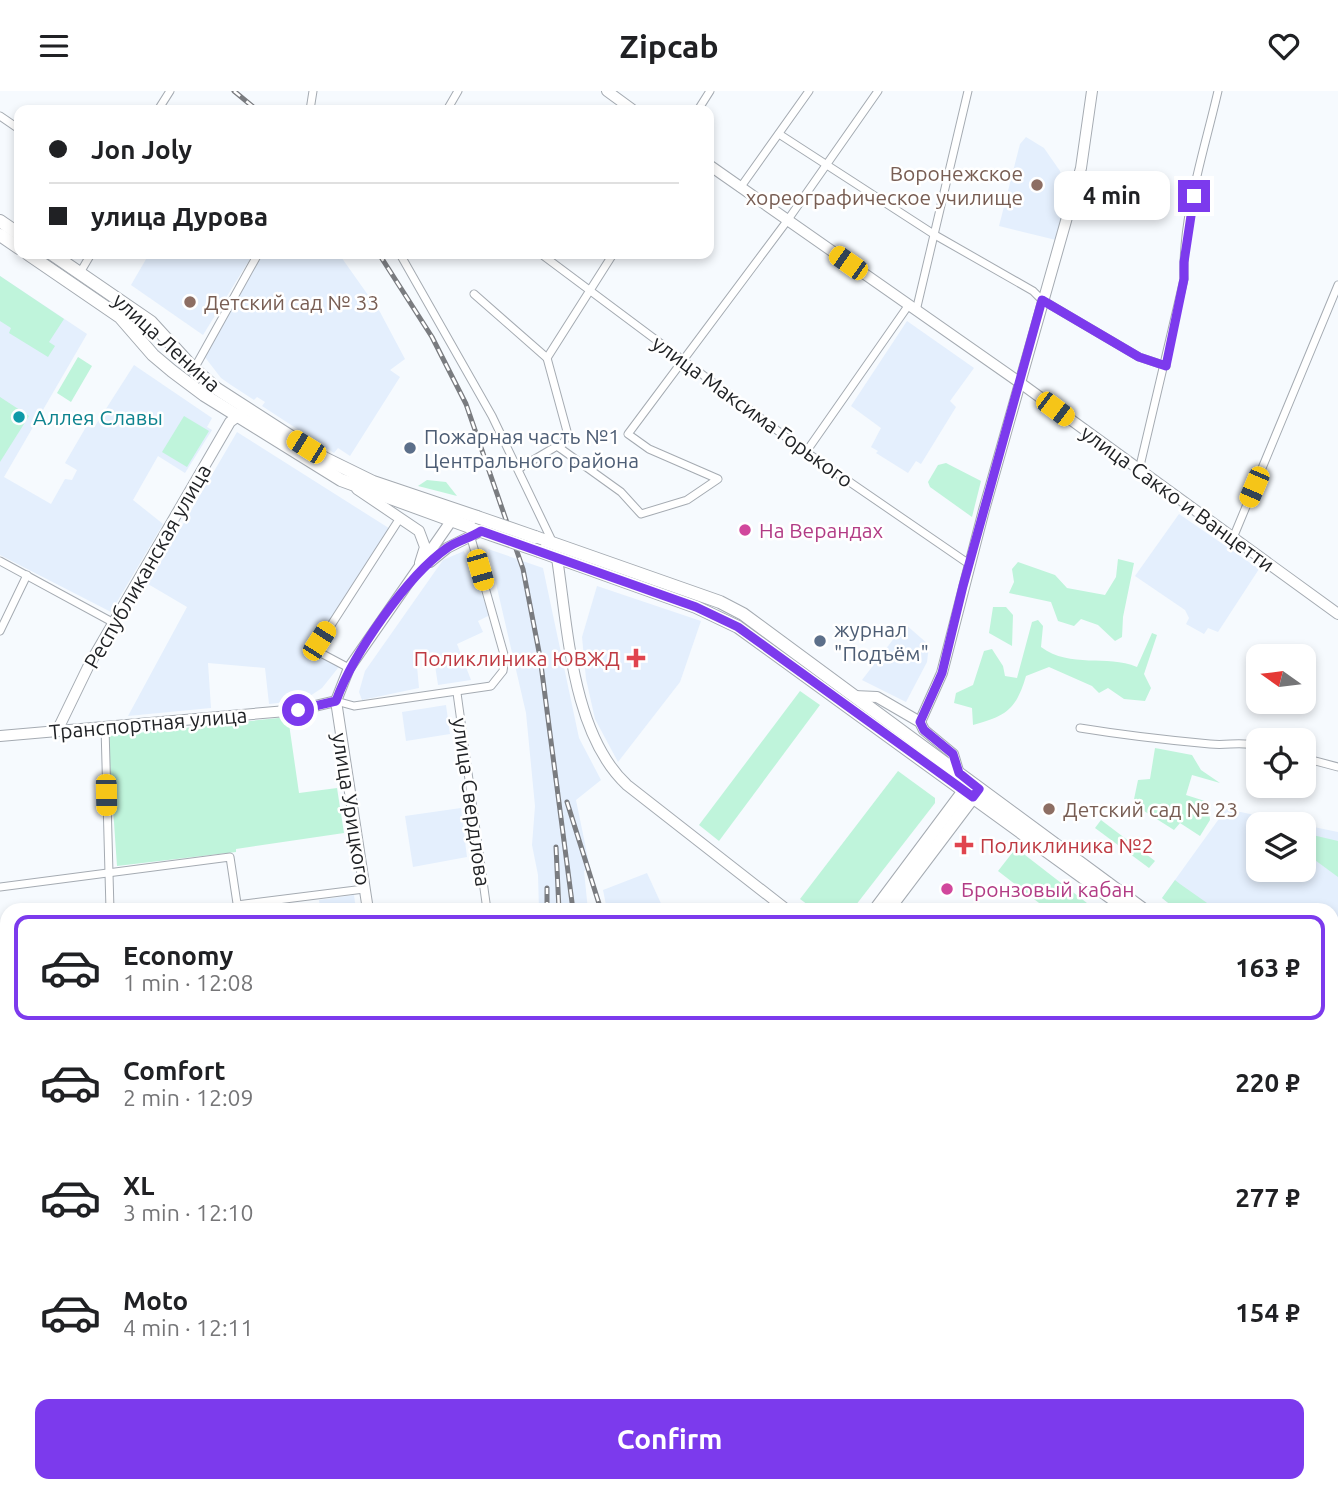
<!DOCTYPE html>
<html lang="en">
<head>
<meta charset="utf-8">
<style>
  body { margin:0; font-family:Ubuntu,sans-serif; background:#f2f2f2; color:#202124; height:100vh; display:flex; flex-direction:column; font-size:26px; white-space:nowrap }
  * { box-sizing:border-box; margin:0 }
  p { font-size:23px; color:#757577 }
  .icon { flex:none; width:38px; height:38px; fill:none; stroke:currentColor; stroke-width:2; stroke-linecap:round; stroke-linejoin:round }
  .map { position:relative; flex:1; overflow:hidden }
  .drawer { position:absolute; left:0px; top:812px; width:1339px; height:590px; display:flex; flex-direction:column; background:#fff; border-radius:21px 21px 0 0; box-shadow:0 4px 10px #0003 }
  .drawer>* { flex:none }
  .banner { position:absolute; left:14px; top:14px; width:700px; height:154px; border-radius:14px; box-shadow:0 4px 10px #0003; display:grid; align-content:center; height:154px; padding:0 35px; background:#fff }
  .needle { width:46px; rotate:284deg }
  .buttons { position:absolute; left:1246px; top:553px; display:grid; gap:14px }
  .buttons a { display:grid; place-items:center; width:70px; height:70px; border-radius:14px; background:#fff; box-shadow:0 4px 10px #0003; font-size:35px }
  .end { position:absolute; width:32px; height:32px; margin:-16px; border:9px solid #7c3aed; background:#fff; box-shadow:0 0 0 4px #fff }
  .from { border-radius:50% }
  .bubble { position:absolute; height:49px; border-radius:14px; background:#fff; box-shadow:0 4px 10px #0003; font-size:23px; font-weight:700; line-height:49px; text-align:center }
  .car { position:absolute; width:21px; height:42px; margin:-21px -10px; border-radius:9px; box-shadow:0 0 5px 2px #0007; background:linear-gradient(#f5c518 24%,#345 0 40%,#f5c518 0 76%,#345 0 86%,#f5c518 0) }
  .banner b { display:flex; align-items:center; gap:24px; height:66px; font-size:26px }
  .banner b+b { border-top:2px solid #e0e0e0 }
  .banner i { width:18px; height:18px; background:#202124 }
  ul { padding:12px 0 0; list-style:none }
  li { display:flex; align-items:center; gap:21px; height:105px; margin:0 14px 10px; padding:0 21px; border:4px solid transparent; border-radius:14px }
  li div { flex:1 }
  li b { display:block; font-size:26px }
  li em { font-style:normal; font-weight:700 }
  li.selected { border-color:#7c3aed }
  li>.icon { width:63px; height:63px; stroke-width:1.5 }
  .button { display:flex; gap:14px; margin-top:auto; padding:14px 35px }
  .button a { flex:1; height:80px; border-radius:14px; background:#7c3aed; color:#fff; font-size:28px; font-weight:700; line-height:80px; text-align:center }
  header { display:flex; justify-content:space-between; align-items:center; height:91px; padding:0 35px; background:#fff; font-size:32px; font-weight:700 }
  .map>svg:first-child { display:block }
  .built { fill:#e4effd; fill-rule:evenodd }
  .green { fill:#bff4db }
  .lines { fill:none; stroke-linecap:round; stroke-linejoin:round }
  .street-casing { stroke:#a5abb2; stroke-width:9 }
  .secondary-casing { stroke:#a5abb2; stroke-width:12 }
  .primary-casing { stroke:#a5abb2; stroke-width:14 }
  .street { stroke:#fff; stroke-width:7 }
  .secondary { stroke:#fff; stroke-width:10 }
  .primary { stroke:#fff; stroke-width:12 }
  .rail-casing { stroke:#7a7c80; stroke-width:5 }
  .rail { stroke:#fff; stroke-width:2.5; stroke-dasharray:8; stroke-linecap:butt }
  .primary-bridge-casing { stroke:#a5abb2; stroke-width:14; stroke-linecap:butt }
  .primary-bridge { stroke:#fff; stroke-width:12 }
  .route { stroke:#7c3aed; stroke-width:9 }
  .education-dot { fill:#8d6e63; stroke:#fff; stroke-width:2.5 }
  .culture-dot { fill:#0f9aa8; stroke:#fff; stroke-width:2.5 }
  .service-dot { fill:#5c6f8a; stroke:#fff; stroke-width:2.5 }
  .hotel-dot { fill:#d1479c; stroke:#fff; stroke-width:2.5 }
  .health-dot { fill:#e0444e; stroke:#fff; stroke-width:2.5 }
  .labels { text-anchor:middle; dominant-baseline:central; stroke-width:5; stroke-linejoin:round; paint-order:stroke }
  .education-label { font-size:21px; fill:#785e54; stroke:#fff; text-anchor:start }
  .street-label { font-size:21px; fill:#212326; stroke:#fff }
  .culture-label { font-size:21px; fill:#0d838f; stroke:#fff; text-anchor:start }
  .service-label { font-size:21px; fill:#4e5e75; stroke:#fff; text-anchor:start }
  .hotel-label { font-size:21px; fill:#b23c85; stroke:#fff; text-anchor:start }
  .health-label { font-size:21px; fill:#be3a42; stroke:#fff; text-anchor:end }
</style>
</head>
<body>
<header><svg class="icon" aria-label="menu" viewBox="0 0 24 24"><path d="M4 6h16M4 12h16M4 18h16"/></svg>Zipcab<svg class="icon" aria-label="heart" viewBox="0 0 24 24"><path d="M12 20l-8-8c-3-5 5-10 8-4 3-6 11-1 8 4z"/></svg></header>
<div class="map">
<svg width="1338" height="1401" viewBox="0 0 1338 1401">
  <rect width="100%" height="100%" fill="#f6fafe"/>
  <g class="built">
    <path d="M1026,46L1044,57L1060,80L1067,107L1056,149L999,135L1020,53Z"/>
    <path d="M149,163H253L203,244L131,194Z"/>
    <path d="M263,163H339L380,221L405,268L390,279L400,286L350,365L338,357L334,362L262,315L265,311L257,306L254,309L231,294L221,287L204,265Z"/>
    <path d="M0,185L87,243L4,386L51,413L65,388L72,389L77,379L65,372L86,336L95,335L134,274L212,327L207,336L212,339L185,382L158,365L133,409L163,433L111,521L0,464Z"/>
    <path d="M907,230L974,277L950,310L956,316L921,373L916,370L908,382L876,362L878,360L871,356L881,337L851,315Z"/>
    <path d="M237,341L395,441L318,558L342,572L322,597L304,609L269,613L265,577L208,572L211,617L128,625L187,516L148,493Z"/>
    <path d="M1179,423L1259,478L1218,541L1208,537L1204,543L1186,533L1189,527L1185,519L1135,485Z"/>
    <path d="M488,458L543,477L579,647L601,689L576,709L590,777L584,780L588,819H539L538,784L532,754L535,715L526,622Z"/>
    <path d="M464,460L490,524L478,530L483,541L457,553L471,589L438,594L433,561L416,564L419,597L362,609L359,601L365,580L443,469Z"/>
    <path d="M597,495L701,530L680,591L618,671L595,628L586,588L582,546Z"/>
    <path d="M905,533L929,554L927,571L906,611L862,589Z"/>
    <path d="M446,614L450,643L406,650L402,621Z"/>
    <path d="M461,717L467,766L413,776L405,725Z"/>
    <path d="M1226,718L1338,741V944L1332,939V819H1177L1162,807ZM1258,733H1304V779H1258Z"/>
    <path d="M647,782L664,819H607L603,799Z"/>
    <path d="M354,804L356,819H320L319,809Z"/>
    <path d="M351,1395H677V1401H352Z"/>
    <path d="M830,1395H955L963,1401H831Z"/>
  </g>
  <g class="green">
    <path d="M0,185L64,228L49,251L55,255L48,266L9,242L11,237L0,230Z"/>
    <path d="M78,266L92,275L71,311L57,302Z"/>
    <path d="M0,306L29,325L0,371Z"/>
    <path d="M184,325L209,340L187,376L162,361Z"/>
    <path d="M946,372L981,390L972,426L930,396L928,391L938,374Z"/>
    <path d="M427,389L446,391L457,405L418,395Z"/>
    <path d="M1118,468L1134,472L1123,526L1122,546L1115,550L1098,534L1081,528L1074,535L1058,530L1051,511L1009,502L1014,491L1012,478L1018,471L1055,484L1067,497L1105,504L1116,486Z"/>
    <path d="M993,516H1006L1013,524L1012,555L989,542Z"/>
    <path d="M1038,529L1043,535L1041,556C1071,578 1106,563 1137,576L1152,542L1157,544L1144,583L1151,597L1145,610L1124,608L1108,597L1099,602L1092,595L1049,576L1026,585C1016,619 1006,625 973,634L972,617L954,612L956,602L973,594L984,560L992,558L1003,575L1005,585L1017,587L1032,531Z"/>
    <path d="M800,600L820,614L719,750L699,734Z"/>
    <path d="M288,626L299,702L337,697L344,742L236,758V761L117,775L108,645Z"/>
    <path d="M1155,657L1192,664L1201,679L1220,692L1192,684L1186,704L1208,711L1210,729L1200,745L1180,732L1174,739L1133,713L1138,689L1150,688Z"/>
    <path d="M898,680L935,707V712L852,819H815L800,808Z"/>
    <path d="M1101,729L1155,770L1149,777L1095,737Z"/>
    <path d="M1304,742L1338,750V786L1304,761Z"/>
    <path d="M1016,757L1096,819H1048L998,780Z"/>
    <path d="M1175,789L1180,793L1217,819H1177L1162,807Z"/>
    <path d="M1338,868V944L1332,939V873Z"/>
    <path d="M1332,1261L1338,1266V1401H1086L1091,1395H1332Z"/>
  </g>
  <g class="lines">
    <g class="street-casing">
      <g id="street">
        <path d="M158,19L170,0"/>
        <path d="M310,19L313,0"/>
        <path d="M447,19L458,0"/>
        <path d="M698,19L710,0"/>
        <path d="M0,25L19,38"/>
        <path d="M779,43L935,144L1033,200L1042,209L1139,266L1166,275"/>
        <path d="M740,97L809,0"/>
        <path d="M400,163L492,325L553,452"/>
        <path d="M541,163L806,361L969,473"/>
        <path d="M81,180L91,163"/>
        <path d="M474,203L547,267"/>
        <path d="M916,220L968,0"/>
        <path d="M194,278L258,163"/>
        <path d="M560,357L568,344L547,267L613,163"/>
        <path d="M806,361L908,215"/>
        <path d="M518,378L557,355L621,401L641,423L687,409L718,388L649,358L628,343L787,130L878,0"/>
        <path d="M1139,379L1184,188C1182,125 1204,61 1218,0"/>
        <path d="M1233,447L1338,194"/>
        <path d="M0,470L114,532"/>
        <path d="M0,540L27,484"/>
        <path d="M349,577L315,559L400,427"/>
        <path d="M457,602L487,819"/>
        <path d="M336,610L354,615L491,595L503,580L505,567L471,447"/>
        <path d="M105,636L110,819"/>
        <path d="M1080,637C1123,644 1166,649 1210,653C1228,655 1241,650 1258,655"/>
        <path d="M1304,667L1338,676"/>
        <path d="M0,796L230,766L238,819"/>
        <path d="M237,814L364,798"/>
        <path d="M0,865L7,864"/>
        <path d="M0,955H7"/>
        <path d="M0,1061L7,1060"/>
        <path d="M969,1395L977,1401"/>
      </g>
    </g>
    <g class="secondary-casing">
      <g id="secondary">
        <path d="M607,0L633,19"/>
        <path d="M709,74L1019,291L1338,523"/>
        <path d="M357,398L419,440L425,456L420,472"/>
        <path d="M557,467C568,538 572,643 627,694L787,819"/>
        <path d="M430,471L447,457L481,440"/>
        <path d="M854,605L877,606L920,631L924,639L953,663L959,683"/>
        <path d="M920,631L942,582L984,419L1081,77L1092,0"/>
        <path d="M57,640L89,574L230,331L242,322"/>
        <path d="M0,645L298,619L336,610"/>
        <path d="M368,819L336,610L349,577L456,423"/>
        <path d="M1332,1049L1338,1041"/>
        <path d="M1332,1064L1338,1056"/>
        <path d="M1332,1244L1338,1248"/>
        <path d="M14,1401L18,1395"/>
        <path d="M202,1401V1395"/>
        <path d="M1072,1401L1077,1395"/>
      </g>
    </g>
    <g class="primary-casing">
      <g id="primary">
        <path d="M0,130L19,143"/>
        <path d="M0,144L19,157"/>
        <path d="M28,163L120,226L153,264L172,280L204,304L341,389L481,440"/>
        <path d="M52,163L151,231L194,278L217,298L324,367L373,391L477,426"/>
        <path d="M535,446L720,511L743,523L1144,819"/>
        <path d="M539,460L696,516L738,536L1128,819"/>
        <path d="M875,819L969,693"/>
        <path d="M888,819L977,701"/>
        <path d="M1332,959L1338,964"/>
        <path d="M1332,973L1338,977"/>
        <path d="M772,1395V1401"/>
        <path d="M780,1395L781,1401"/>
      </g>
    </g>
    <use href="#street" class="street"/>
    <use href="#secondary" class="secondary"/>
    <use href="#primary" class="primary"/>
    <g class="rail-casing">
      <g id="rail">
        <path d="M234,0L257,19"/>
        <path d="M379,163L432,246L466,313L523,478L540,566L573,819"/>
        <path d="M567,711L601,819"/>
        <path d="M556,756L559,819"/>
        <path d="M547,819V797"/>
        <path d="M578,1395V1401"/>
        <path d="M597,1395V1401"/>
        <path d="M383,1401L386,1395"/>
      </g>
    </g>
    <use href="#rail" class="rail"/>
    <g class="primary-bridge-casing">
      <g id="primary-bridge">
        <path d="M477,426L535,446"/>
        <path d="M481,440L539,460"/>
      </g>
    </g>
    <use href="#primary-bridge" class="primary-bridge"/>
  </g>
  <g class="lines">
    <path class="route" d="M298,619L336,610C353,563 407,485 447,457C458,449 471,447 481,440L696,516L738,536L973,706L979,698L959,682L953,663L924,639L920,631L942,582L963,495L1042,209L1139,266L1166,275L1184,188V171L1194,105"/>
  </g>
  <g class="education-dot">
    <circle cx="1037" cy="94" r="7"/>
    <circle cx="190" cy="211" r="7"/>
    <circle cx="1049" cy="718" r="7"/>
  </g>
  <circle class="culture-dot" cx="19" cy="326" r="7"/>
  <g class="service-dot">
    <circle cx="410" cy="357" r="7"/>
    <circle cx="820" cy="550" r="7"/>
  </g>
  <g class="hotel-dot">
    <circle cx="745" cy="439" r="7"/>
    <circle cx="947" cy="798" r="7"/>
  </g>
  <g class="health-dot">
    <path d="M632.5 556.5h7v7h7v7h-7v7h-7v-7h-7v-7h7z"/>
    <path d="M960.5 743.5h7v7h7v7h-7v7h-7v-7h-7v-7h7z"/>
  </g>
  <g class="labels">
    <g class="education-label">
      <text x="1023" y="82" text-anchor="end">Воронежское<tspan x="1023" dy="24">хореографическое училище</tspan></text>
      <text x="204" y="211">Детский сад № 33</text>
      <text x="1063" y="718">Детский сад № 23</text>
    </g>
    <g class="street-label">
      <text transform="translate(167 251) rotate(42)">улица Ленина</text>
      <text transform="translate(753 320) rotate(36)">улица Максима Горького</text>
      <text transform="translate(1178 407) rotate(36)">улица Сакко и Ванцетти</text>
      <text transform="translate(147 475) rotate(-60)">Республиканская улица</text>
      <text transform="translate(148 632) rotate(-5)">Транспортная улица</text>
      <text transform="translate(472 711) rotate(82)">улица Свердлова</text>
      <text transform="translate(352 718) rotate(81)">улица Урицкого</text>
    </g>
    <g class="culture-label">
      <text x="33" y="326">Аллея Славы</text>
    </g>
    <g class="service-label">
      <text x="424" y="345">Пожарная часть №1<tspan x="424" dy="24">Центрального района</tspan></text>
      <text x="834" y="538">журнал<tspan x="834" dy="24">"Подъём"</tspan></text>
    </g>
    <g class="hotel-label">
      <text x="759" y="439">На Верандах</text>
      <text x="961" y="798">Бронзовый кабан</text>
    </g>
    <g class="health-label">
      <text x="620" y="567">Поликлиника ЮВЖД</text>
      <text x="980" y="754" text-anchor="start">Поликлиника №2</text>
    </g>
  </g>
</svg>
<div class="buttons">
<a><svg class="needle" viewBox="-14 -14 28 28"><path d="M0-13l5 13h-10z" fill="#e53935"/><path d="M0 13l5-13h-10z" fill="#757577"/></svg></a>
<a><svg class="icon" aria-label="locate" viewBox="0 0 24 24"><circle cx="12" cy="12" r="6"/><path d="M12 2v4M12 18v4M2 12h4M18 12h4"/></svg></a>
<a><svg class="icon" aria-label="layers" viewBox="0 0 24 24"><path d="M12 4l9 5-9 5-9-5zM3 14l9 5 9-5"/></svg></a>
</div>
<i class="end from" style="left:298px;top:619px"></i>
<i class="end" style="left:1194px;top:105px"></i>
<div class="bubble" style="left:1054px;top:80px;width:116px">4 min</div>
<i class="car" style="left:848px;top:172px;rotate:305deg"></i>
<i class="car" style="left:1055px;top:318px;rotate:127deg"></i>
<i class="car" style="left:306px;top:356px;rotate:302deg"></i>
<i class="car" style="left:1254px;top:396px;rotate:203deg"></i>
<i class="car" style="left:480px;top:479px;rotate:164deg"></i>
<i class="car" style="left:319px;top:550px;rotate:33deg"></i>
<i class="car" style="left:106px;top:704px;rotate:179deg"></i>
<div class="banner">
<b><i class="from"></i>Jon Joly</b>
<b><i></i>улица Дурова</b>
</div>
<section class="drawer">
<ul>
<li class="selected"><svg class="icon" aria-label="car" viewBox="0 0 24 24"><path d="M5 17H2v-5l4-1 3-4h7l3 4 3 1v5h-3M9 17h6M6 11h13"/><circle cx="7" cy="17" r="2"/><circle cx="17" cy="17" r="2"/></svg><div><b>Economy</b><p>1 min · 12:08</p></div><em>163 ₽</em></li>
<li><svg class="icon" aria-label="car" viewBox="0 0 24 24"><path d="M5 17H2v-5l4-1 3-4h7l3 4 3 1v5h-3M9 17h6M6 11h13"/><circle cx="7" cy="17" r="2"/><circle cx="17" cy="17" r="2"/></svg><div><b>Comfort</b><p>2 min · 12:09</p></div><em>220 ₽</em></li>
<li><svg class="icon" aria-label="car" viewBox="0 0 24 24"><path d="M5 17H2v-5l4-1 3-4h7l3 4 3 1v5h-3M9 17h6M6 11h13"/><circle cx="7" cy="17" r="2"/><circle cx="17" cy="17" r="2"/></svg><div><b>XL</b><p>3 min · 12:10</p></div><em>277 ₽</em></li>
<li><svg class="icon" aria-label="car" viewBox="0 0 24 24"><path d="M5 17H2v-5l4-1 3-4h7l3 4 3 1v5h-3M9 17h6M6 11h13"/><circle cx="7" cy="17" r="2"/><circle cx="17" cy="17" r="2"/></svg><div><b>Moto</b><p>4 min · 12:11</p></div><em>154 ₽</em></li>
</ul>
<div class="button"><a>Confirm</a></div>
</section>
</div>
</body>
</html>
